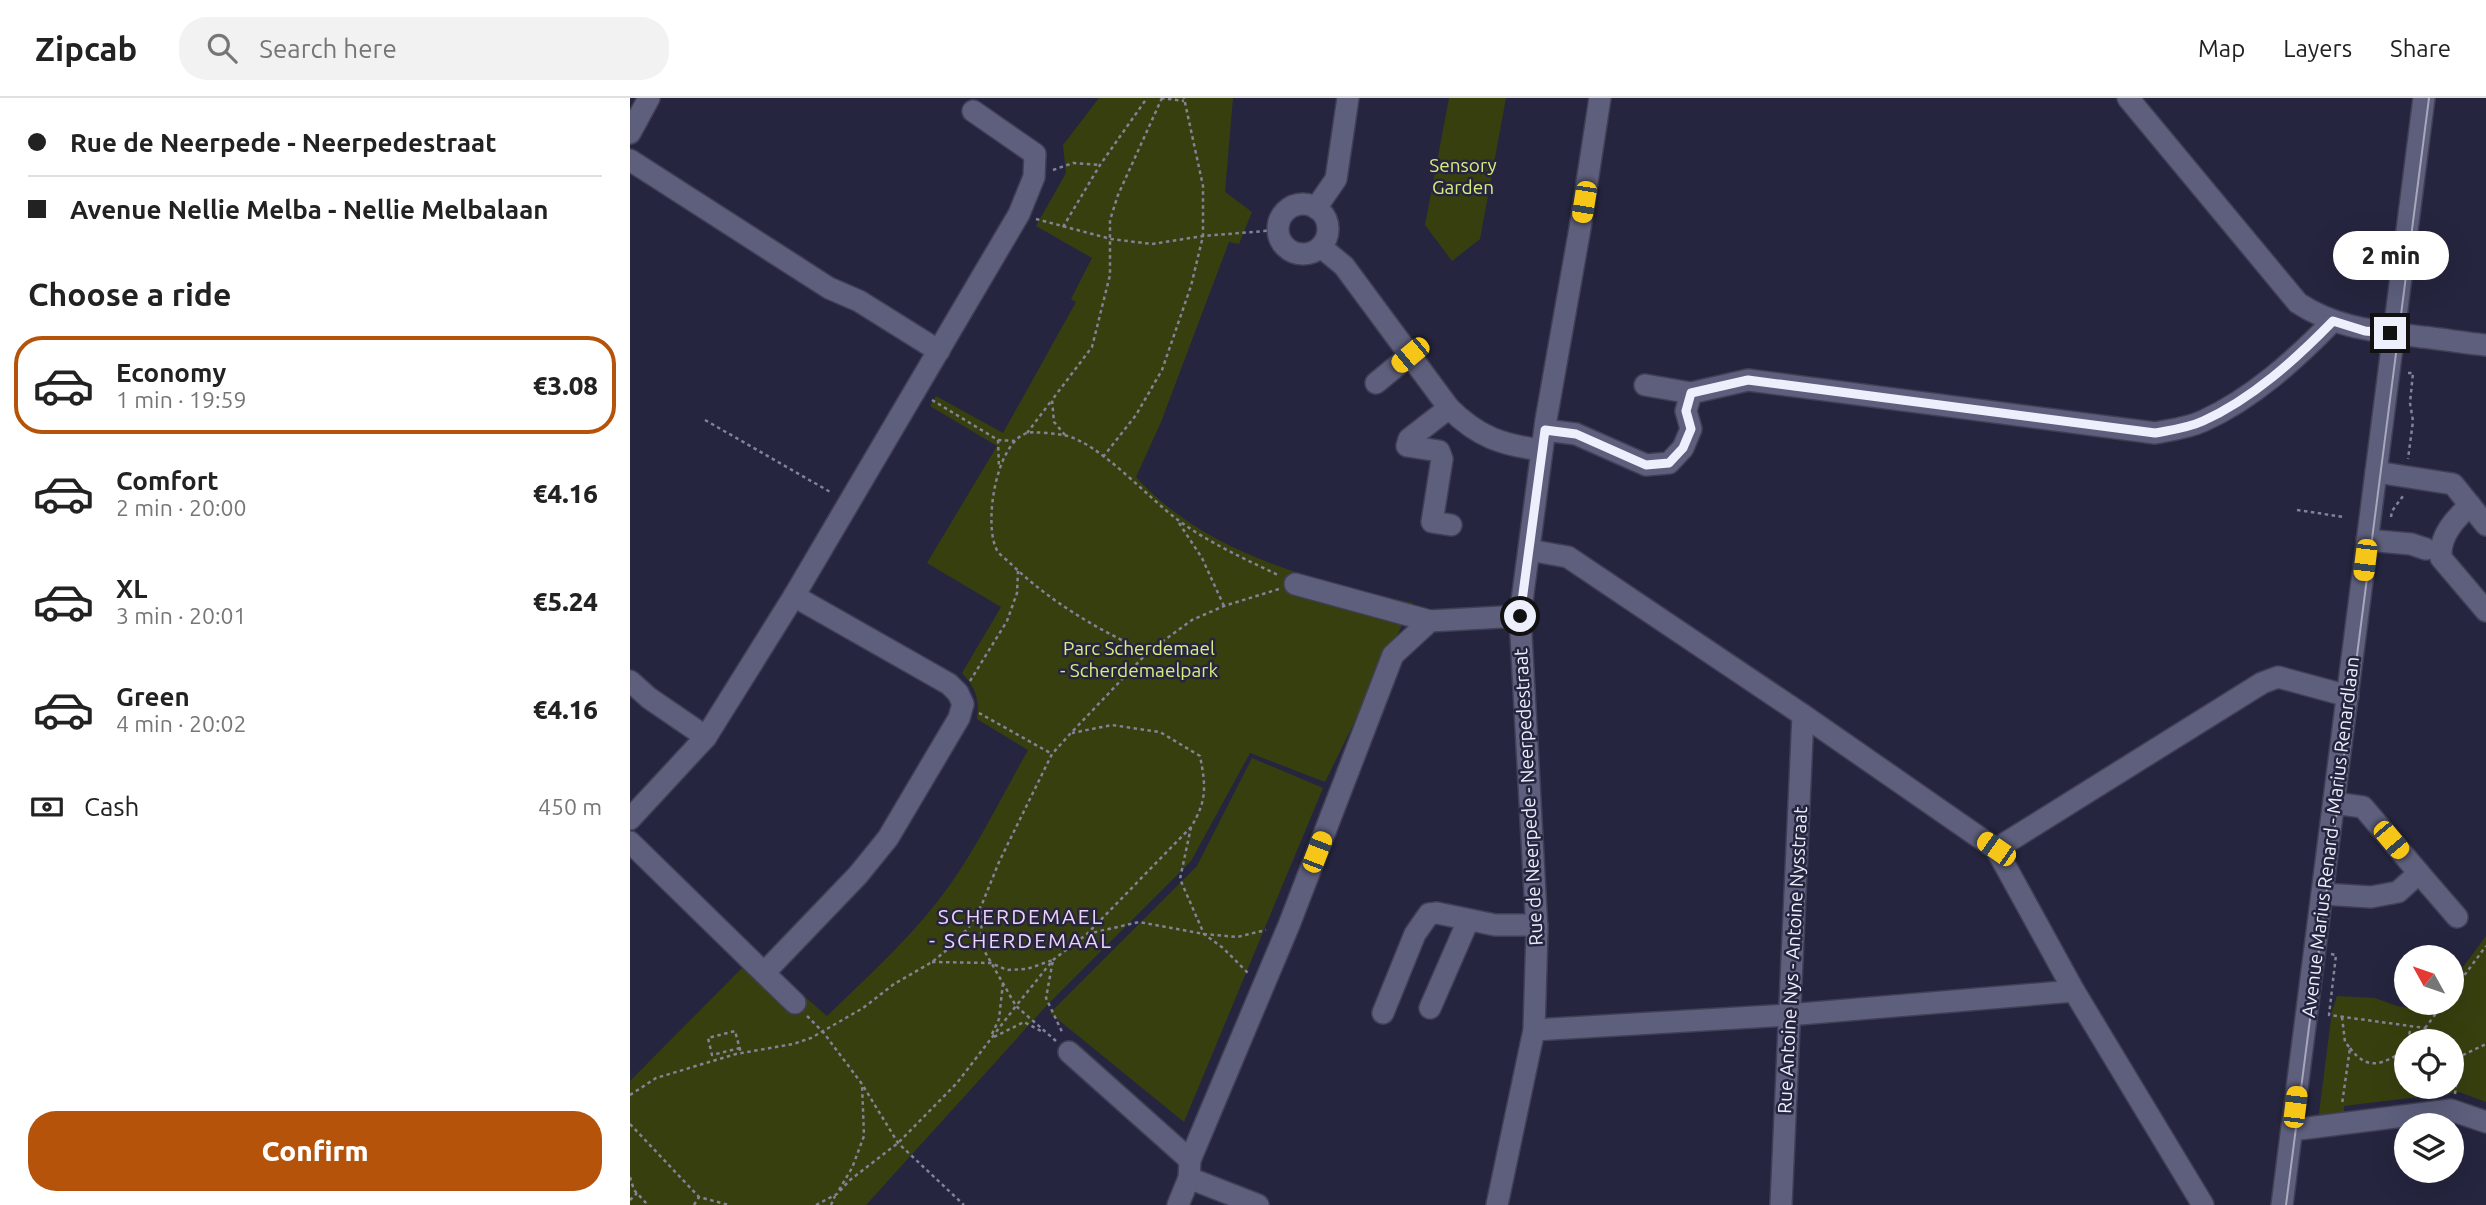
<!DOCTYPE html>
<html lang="en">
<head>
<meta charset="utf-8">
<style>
  body { margin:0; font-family:Ubuntu,sans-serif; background:#f2f2f2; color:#222; height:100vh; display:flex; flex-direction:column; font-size:26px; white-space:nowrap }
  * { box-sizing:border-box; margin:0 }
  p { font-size:23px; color:#767676 }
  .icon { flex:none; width:38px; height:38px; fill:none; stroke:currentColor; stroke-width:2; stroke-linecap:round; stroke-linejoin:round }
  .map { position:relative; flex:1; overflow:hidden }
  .details { display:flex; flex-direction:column; background:#fff; width:630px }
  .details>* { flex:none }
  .guide { display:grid; align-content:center; height:154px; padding:0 28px; background:#fff }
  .needle { width:46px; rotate:310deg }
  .tools { position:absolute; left:1764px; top:847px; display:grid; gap:14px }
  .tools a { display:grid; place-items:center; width:70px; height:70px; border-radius:50%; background:#fff; box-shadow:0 7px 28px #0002; font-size:35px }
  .end { position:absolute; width:32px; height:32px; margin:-16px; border:9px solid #eeeffd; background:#111; box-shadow:0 0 0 4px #111 }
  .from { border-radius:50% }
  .bubble { position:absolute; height:49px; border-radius:24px; background:#fff; box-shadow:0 7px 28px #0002; font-size:23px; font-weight:800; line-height:49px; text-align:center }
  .car { position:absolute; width:21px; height:42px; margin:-21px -10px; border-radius:9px; box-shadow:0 0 5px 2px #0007; background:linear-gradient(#f5c518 24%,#345 0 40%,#f5c518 0 76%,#345 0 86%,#f5c518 0) }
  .guide b { display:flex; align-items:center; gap:24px; height:66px; font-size:26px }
  .guide b+b { border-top:2px solid #e0e0e0 }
  .guide i { width:18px; height:18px; background:#222 }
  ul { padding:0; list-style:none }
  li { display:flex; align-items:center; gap:21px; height:98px; margin:0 14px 10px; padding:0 14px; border:4px solid transparent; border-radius:28px }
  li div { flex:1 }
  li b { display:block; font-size:26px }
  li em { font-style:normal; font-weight:800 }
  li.on { border-color:#b45309 }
  li>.icon { width:63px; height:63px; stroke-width:1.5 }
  h2 { padding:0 28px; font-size:32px; line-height:84px }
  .pay { display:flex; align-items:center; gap:18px; height:77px; padding:0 28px; font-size:26px }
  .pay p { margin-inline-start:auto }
  .cta { display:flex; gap:14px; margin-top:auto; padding:14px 28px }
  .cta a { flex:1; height:80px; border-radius:28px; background:#b45309; color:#fff; font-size:28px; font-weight:800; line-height:80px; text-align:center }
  header { display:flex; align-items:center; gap:42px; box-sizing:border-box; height:98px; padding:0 35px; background:#fff; border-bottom:2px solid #e0e0e0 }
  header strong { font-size:33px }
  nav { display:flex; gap:38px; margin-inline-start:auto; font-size:24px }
  .search { width:490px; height:63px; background:#f2f2f2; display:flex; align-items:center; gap:18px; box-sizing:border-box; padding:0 24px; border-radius:28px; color:#767676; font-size:26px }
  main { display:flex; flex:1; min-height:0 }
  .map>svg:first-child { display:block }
  .green { fill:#383f0f; fill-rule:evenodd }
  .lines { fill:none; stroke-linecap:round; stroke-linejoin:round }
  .minor-casing { stroke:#403f55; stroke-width:24 }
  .path { stroke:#828397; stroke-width:2.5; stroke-dasharray:3.5 3.5; stroke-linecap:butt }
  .minor { stroke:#5e5f7d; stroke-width:21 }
  .tram { stroke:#a7a8ba; stroke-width:2 }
  .route { stroke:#eeeffd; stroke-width:9 }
  .labels { text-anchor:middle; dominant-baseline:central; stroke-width:5; stroke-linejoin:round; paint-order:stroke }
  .park-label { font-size:19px; fill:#d9ec7e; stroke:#25253f }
  .street-label { font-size:19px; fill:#eeeffd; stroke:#25253f }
  .neighbourhood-label { font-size:21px; letter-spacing:2px; fill:#f1d2f7; stroke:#25253f }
</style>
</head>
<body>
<header>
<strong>Zipcab</strong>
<div class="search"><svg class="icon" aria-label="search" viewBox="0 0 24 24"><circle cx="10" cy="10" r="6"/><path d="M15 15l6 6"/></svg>Search here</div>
<nav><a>Map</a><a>Layers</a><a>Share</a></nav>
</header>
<main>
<section class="details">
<div class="guide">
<b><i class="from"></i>Rue de Neerpede - Neerpedestraat</b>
<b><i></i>Avenue Nellie Melba - Nellie Melbalaan</b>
</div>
<h2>Choose a ride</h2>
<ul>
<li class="on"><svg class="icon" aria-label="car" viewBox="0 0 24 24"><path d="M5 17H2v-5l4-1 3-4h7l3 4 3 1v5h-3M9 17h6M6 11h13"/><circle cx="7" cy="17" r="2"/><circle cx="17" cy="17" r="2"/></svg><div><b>Economy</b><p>1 min · 19:59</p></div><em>€3.08</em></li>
<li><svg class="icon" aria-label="car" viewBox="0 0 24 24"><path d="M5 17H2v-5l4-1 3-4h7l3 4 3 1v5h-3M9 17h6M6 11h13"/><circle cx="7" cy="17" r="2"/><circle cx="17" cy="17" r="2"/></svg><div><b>Comfort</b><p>2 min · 20:00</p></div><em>€4.16</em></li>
<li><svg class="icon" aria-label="car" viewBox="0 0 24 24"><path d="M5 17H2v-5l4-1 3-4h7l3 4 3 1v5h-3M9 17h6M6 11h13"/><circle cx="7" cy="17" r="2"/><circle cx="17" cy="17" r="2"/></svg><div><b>XL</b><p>3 min · 20:01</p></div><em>€5.24</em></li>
<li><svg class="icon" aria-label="car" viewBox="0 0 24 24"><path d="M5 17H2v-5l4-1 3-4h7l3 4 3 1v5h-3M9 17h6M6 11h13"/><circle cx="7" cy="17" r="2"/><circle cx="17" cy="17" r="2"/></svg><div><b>Green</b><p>4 min · 20:02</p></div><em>€4.16</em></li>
</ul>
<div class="pay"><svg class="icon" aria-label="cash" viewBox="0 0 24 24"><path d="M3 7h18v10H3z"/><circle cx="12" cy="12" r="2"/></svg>Cash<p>450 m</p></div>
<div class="cta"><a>Confirm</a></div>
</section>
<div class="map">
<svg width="1856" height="1107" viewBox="0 0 1856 1107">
  <rect width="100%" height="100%" fill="#25253f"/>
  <g class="green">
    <path d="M469,0H603L595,94L622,114L609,146L599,144L531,324L506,379C577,457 684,482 783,505L695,684L620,655L561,763L418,906L236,1107H0V983L114,868L159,913L175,899L197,918C235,881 275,845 308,803C342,760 371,700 398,652L347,621C350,601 345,589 332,575L371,509L297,465L367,348L300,308L306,298L373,335L446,204L441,201L462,160L406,128L436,75L433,47Z"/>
    <path d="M819,0H876L850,141L822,163L795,127Z"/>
    <path d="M622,660L693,690L554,1024L420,915L567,768Z"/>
    <path d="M1856,838V1004L1829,994L1714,1008V1020L1688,1023L1702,913L1707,898L1745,900L1767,908L1797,913L1804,905H1822V884ZM1776,943H1822V989H1776Z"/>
  </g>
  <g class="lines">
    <g class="minor-casing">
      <g id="minor">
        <path d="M1498,0L1668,205C1708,231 1746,233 1792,239C1813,241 1834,245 1856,247"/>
        <path d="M0,35L19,0"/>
        <path d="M0,62L199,190L229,203L309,253"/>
        <circle cx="673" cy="131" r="25"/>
        <path d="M686,110L706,81L718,0"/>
        <path d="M691,149L714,168L819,310C848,339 872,347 912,352"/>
        <path d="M746,285L780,257"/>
        <path d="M1015,287L1061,295"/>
        <path d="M819,310L779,341L777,348L809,353L812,361L802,424L821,427"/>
        <path d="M915,332L946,336L1016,367L1039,365L1053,350L1061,331L1056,313L1061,295L1118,282L1525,335C1541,332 1558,330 1573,323C1622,301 1666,261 1703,223"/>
        <path d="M1746,374L1823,386L1856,427"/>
        <path d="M1840,407C1825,421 1809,438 1811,460L1856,513"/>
        <path d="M1737,442L1781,446L1796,451"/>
        <path d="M899,452L938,459L1173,617L1366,751L1444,893L1573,1107"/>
        <path d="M665,486L800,523"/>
        <path d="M0,583L19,600L76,639"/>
        <path d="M1704,705L1733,709L1789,775"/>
        <path d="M0,721L76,639L164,498L389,116L404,79L405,56L343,13"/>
        <path d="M0,744L134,875L228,777L258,740L329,620L333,606L328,595L319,586L164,498"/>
        <path d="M1366,751L1632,585L1648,579L1718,598"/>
        <path d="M1693,796L1741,799L1768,794L1789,775L1827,819"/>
        <path d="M134,875L165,905"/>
        <path d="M800,910L838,823"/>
        <path d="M753,915L785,836L799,816L807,815L865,827H907"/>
        <path d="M904,932L1158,917L1444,893"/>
        <path d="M439,954L560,1062"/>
        <path d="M1662,1032L1821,1012L1856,1024"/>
        <path d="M559,1080L628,1107"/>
        <path d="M548,1107L559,1080L560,1062L659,827L763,557L800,523L890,518"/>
        <path d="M867,1107L904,932L907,833L890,518L916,322L950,130L970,0"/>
        <path d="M1151,1107L1173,617"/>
        <path d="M1652,1107L1794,0"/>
      </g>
    </g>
    <g class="path">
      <path d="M531,0L554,3"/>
      <path d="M423,72L443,65L470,67"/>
      <path d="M406,121L481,141L522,146L573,138L647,132"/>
      <path d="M433,129L470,67L517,0"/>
      <path d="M1778,275H1783L1780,305L1783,323L1778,361"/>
      <path d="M302,302L368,342L385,343"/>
      <path d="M75,322L202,395"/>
      <path d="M397,335L422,302"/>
      <path d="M435,337L424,324L422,302L462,249L480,177V122L488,97L532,0"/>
      <path d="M368,342L369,369"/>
      <path d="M473,359L506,317L532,272L561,188L573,138V88L554,0"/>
      <path d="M1667,412L1714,419"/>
      <path d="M1761,419L1762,413L1773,398"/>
      <path d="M549,425L572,460L594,508"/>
      <path d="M517,554C468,532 419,503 380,465C376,461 368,456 366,450C354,424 366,345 397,335C402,333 427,336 434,337C470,345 517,399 548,422C579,445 615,461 650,478"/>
      <path d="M340,583L377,523L387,495L388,473"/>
      <path d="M349,615L422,656"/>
      <path d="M561,729L550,781L574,836L593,850L618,875"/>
      <path d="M457,836L509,824L574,836L607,839L636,832"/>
      <path d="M1701,856L1706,857L1699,917L1795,930L1810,943"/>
      <path d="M302,864L361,865L377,872L397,871L423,862L416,900L433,936"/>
      <path d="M1822,894L1856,848"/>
      <path d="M177,918L193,934L232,986L268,1045L334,1107"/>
      <path d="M1712,919L1715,944L1720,950L1712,1006"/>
      <path d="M1795,930L1814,905"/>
      <path d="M362,936L369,921L373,885"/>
      <path d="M364,939L394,924L411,933"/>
      <path d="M426,943L386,908L423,862L457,836L561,729C577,703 576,688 570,658L530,634L482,627L442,635"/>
      <path d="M1777,943L1781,930"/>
      <path d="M110,950L82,957L78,940L105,933L111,955"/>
      <path d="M1720,950C1738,974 1753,966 1775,952L1776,946"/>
      <path d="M1822,952L1829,959L1856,946"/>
      <path d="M1825,996L1829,959"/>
      <path d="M0,997L26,980L106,956L163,946L181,940L233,910L264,886L302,864L323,847L339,829L352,806L369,764L422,656L440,636L518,554L562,522L594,508L649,491"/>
      <path d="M0,1026L69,1099L99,1107"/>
      <path d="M0,1079L4,1092L18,1107"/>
      <path d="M209,1092L222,1070L234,1038L232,986"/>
      <path d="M0,1102L7,1095"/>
      <path d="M64,1107L69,1099"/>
      <path d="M186,1107L207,1096L220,1082L268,1045L327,985L386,908L355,854L351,842L352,810"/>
      <path d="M201,1107L205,1098"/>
    </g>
    <use href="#minor" class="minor"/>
    <path class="tram" d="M1656,1107L1799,0"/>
  </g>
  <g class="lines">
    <path class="route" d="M890,518L915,332L946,336L1016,367L1039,365L1053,350L1061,331L1056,313L1061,295L1118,282L1525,335C1541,332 1558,330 1573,323C1622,301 1666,261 1703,223L1735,233L1760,235"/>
  </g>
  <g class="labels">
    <g class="park-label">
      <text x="833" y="67">Sensory<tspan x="833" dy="22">Garden</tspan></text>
      <text x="509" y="550">Parc Scherdemael<tspan x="509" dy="22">- Scherdemaelpark</tspan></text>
    </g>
    <g class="street-label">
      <text transform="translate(898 699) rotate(-93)">Rue de Neerpede - Neerpedestraat</text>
      <text transform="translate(1700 739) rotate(-83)">Avenue Marius Renard - Marius Renardlaan</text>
      <text transform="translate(1162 862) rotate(-87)">Rue Antoine Nys - Antoine Nysstraat</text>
    </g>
    <g class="neighbourhood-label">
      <text x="391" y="818">SCHERDEMAEL<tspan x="391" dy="24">- SCHERDEMAAL</tspan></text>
    </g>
  </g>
</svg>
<div class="tools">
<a><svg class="needle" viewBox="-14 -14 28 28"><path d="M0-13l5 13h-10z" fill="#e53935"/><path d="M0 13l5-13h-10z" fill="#767676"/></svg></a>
<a><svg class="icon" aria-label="locate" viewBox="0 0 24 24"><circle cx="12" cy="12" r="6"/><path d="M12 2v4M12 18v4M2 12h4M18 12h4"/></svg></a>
<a><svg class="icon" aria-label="layers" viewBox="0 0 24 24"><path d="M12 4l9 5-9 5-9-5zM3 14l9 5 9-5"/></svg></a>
</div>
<i class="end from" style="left:890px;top:518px"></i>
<i class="end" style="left:1760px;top:235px"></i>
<div class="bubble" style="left:1703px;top:133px;width:116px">2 min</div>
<i class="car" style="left:954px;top:104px;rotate:189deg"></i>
<i class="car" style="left:780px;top:257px;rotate:230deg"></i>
<i class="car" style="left:1735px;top:462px;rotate:187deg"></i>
<i class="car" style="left:1761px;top:742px;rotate:140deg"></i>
<i class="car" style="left:1366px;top:751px;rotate:305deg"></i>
<i class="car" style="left:687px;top:754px;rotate:21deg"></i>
<i class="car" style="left:1665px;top:1009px;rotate:7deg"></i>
</div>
</main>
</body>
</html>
